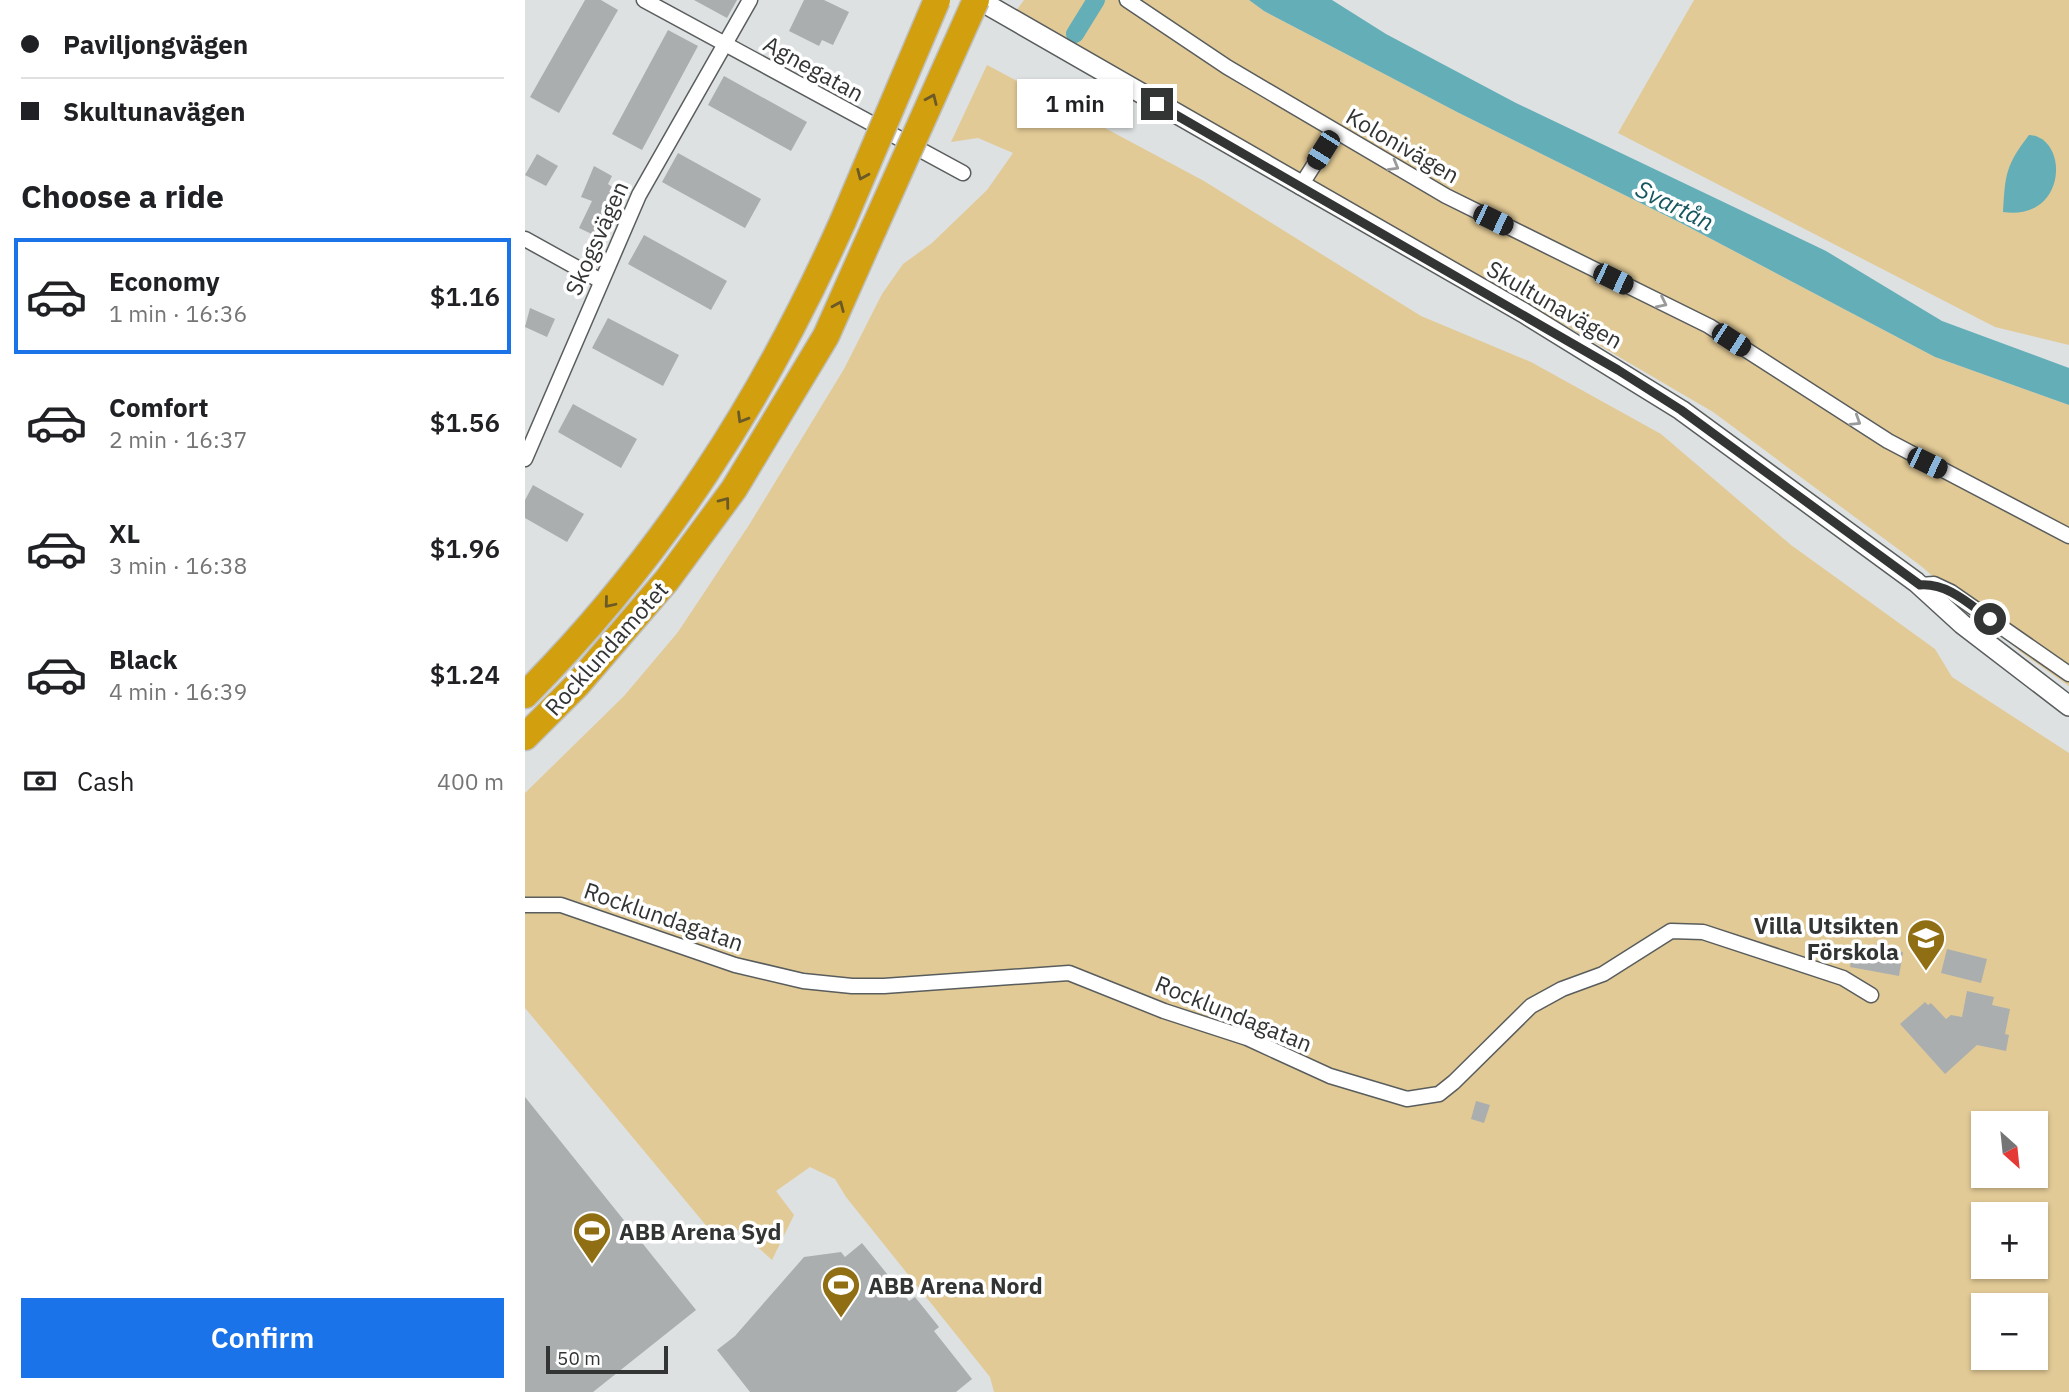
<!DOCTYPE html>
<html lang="en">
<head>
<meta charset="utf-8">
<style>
  body { margin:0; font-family:"IBM Plex Sans",sans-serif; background:#f6f6f6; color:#202124; height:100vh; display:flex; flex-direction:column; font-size:26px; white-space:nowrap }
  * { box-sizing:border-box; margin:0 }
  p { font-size:23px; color:#757577 }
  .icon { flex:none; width:38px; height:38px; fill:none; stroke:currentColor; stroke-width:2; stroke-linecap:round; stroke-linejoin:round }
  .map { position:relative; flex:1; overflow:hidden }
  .sheet { display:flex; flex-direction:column; background:#fff; width:525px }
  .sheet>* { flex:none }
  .top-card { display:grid; align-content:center; height:154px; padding:0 21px; background:#fff }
  .needle { width:46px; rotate:153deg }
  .tools { position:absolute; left:1446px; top:1111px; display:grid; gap:14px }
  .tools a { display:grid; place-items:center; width:77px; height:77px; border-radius:0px; background:#fff; box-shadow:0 2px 5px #0004; font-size:35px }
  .scale { position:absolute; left:21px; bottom:18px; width:122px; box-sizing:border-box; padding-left:7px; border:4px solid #333535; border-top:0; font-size:19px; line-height:24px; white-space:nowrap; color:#333535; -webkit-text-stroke:5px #fff; paint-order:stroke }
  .end { position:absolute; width:32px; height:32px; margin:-16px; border:9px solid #333535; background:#fff; box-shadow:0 0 0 4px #fff }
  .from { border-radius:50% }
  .bubble { position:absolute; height:49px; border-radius:0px; background:#fff; box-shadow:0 2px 5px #0004; font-size:23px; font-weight:600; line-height:49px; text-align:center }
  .car { position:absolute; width:21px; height:42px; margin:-21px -10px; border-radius:9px; box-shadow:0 0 5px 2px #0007; background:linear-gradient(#222 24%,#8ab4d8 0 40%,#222 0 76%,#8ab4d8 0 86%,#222 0) }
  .top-card b { display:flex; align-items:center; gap:24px; height:66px; font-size:26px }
  .top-card b+b { border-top:2px solid #e0e0e0 }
  .top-card i { width:18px; height:18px; background:#202124 }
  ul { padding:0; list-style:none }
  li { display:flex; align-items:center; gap:21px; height:116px; margin:0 14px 10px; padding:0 7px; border:4px solid transparent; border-radius:0px }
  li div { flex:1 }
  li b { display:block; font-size:26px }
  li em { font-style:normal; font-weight:600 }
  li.on { border-color:#1a73e8 }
  li>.icon { width:63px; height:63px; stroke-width:1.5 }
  h2 { padding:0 21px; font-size:32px; line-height:84px }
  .pay { display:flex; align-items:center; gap:18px; height:77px; padding:0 21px; font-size:26px }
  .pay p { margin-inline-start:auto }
  .primary-button { display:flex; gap:14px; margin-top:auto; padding:14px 21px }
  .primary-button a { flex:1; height:80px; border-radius:0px; background:#1a73e8; color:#fff; font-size:28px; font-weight:600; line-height:80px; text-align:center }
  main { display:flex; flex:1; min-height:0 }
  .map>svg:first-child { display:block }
  .green { fill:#e2ca96; fill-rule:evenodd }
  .water { fill:#64aeb8 }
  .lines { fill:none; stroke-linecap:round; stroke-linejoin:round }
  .canal { stroke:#64aeb8; stroke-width:18 }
  .building { fill:#aaaeaf }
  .street-casing { stroke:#595d5d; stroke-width:17 }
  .secondary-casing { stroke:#595d5d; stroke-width:22 }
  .highway-casing { stroke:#bebebe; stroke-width:29 }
  .street { stroke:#fff; stroke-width:14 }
  .secondary { stroke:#fff; stroke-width:19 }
  .highway { stroke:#d2a00e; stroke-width:26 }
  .highway-bridge-casing { stroke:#bebebe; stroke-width:29; stroke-linecap:butt }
  .highway-bridge { stroke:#d2a00e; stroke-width:26 }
  .oneway { stroke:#6b5a27 }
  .oneway2 { stroke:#999a9a }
  .route { stroke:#333535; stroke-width:9 }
  .labels { text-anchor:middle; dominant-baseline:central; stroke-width:7; stroke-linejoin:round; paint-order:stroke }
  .street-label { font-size:23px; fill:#333535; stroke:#fff }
  .poi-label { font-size:23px; font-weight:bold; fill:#333535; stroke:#fff; text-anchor:start }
  .water-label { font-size:24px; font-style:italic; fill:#16565e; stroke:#fff }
</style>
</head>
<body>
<main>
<section class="sheet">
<div class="top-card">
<b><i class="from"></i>Paviljongvägen</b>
<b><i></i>Skultunavägen</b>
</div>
<h2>Choose a ride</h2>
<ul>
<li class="on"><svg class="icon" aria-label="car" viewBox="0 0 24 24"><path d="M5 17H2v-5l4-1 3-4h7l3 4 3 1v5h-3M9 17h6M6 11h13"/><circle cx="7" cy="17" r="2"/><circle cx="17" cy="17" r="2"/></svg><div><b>Economy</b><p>1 min · 16:36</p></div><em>$1.16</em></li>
<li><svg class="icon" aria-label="car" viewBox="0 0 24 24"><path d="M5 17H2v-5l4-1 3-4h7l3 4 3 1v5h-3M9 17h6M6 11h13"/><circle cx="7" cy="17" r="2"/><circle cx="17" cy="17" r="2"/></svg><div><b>Comfort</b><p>2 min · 16:37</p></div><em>$1.56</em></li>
<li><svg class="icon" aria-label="car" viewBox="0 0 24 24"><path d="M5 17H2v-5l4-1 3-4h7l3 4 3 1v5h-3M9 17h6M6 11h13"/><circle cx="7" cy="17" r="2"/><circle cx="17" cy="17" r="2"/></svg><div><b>XL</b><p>3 min · 16:38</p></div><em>$1.96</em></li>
<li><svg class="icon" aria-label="car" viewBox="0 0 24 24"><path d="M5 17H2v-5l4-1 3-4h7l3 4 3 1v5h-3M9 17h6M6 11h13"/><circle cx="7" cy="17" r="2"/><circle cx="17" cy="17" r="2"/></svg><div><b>Black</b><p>4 min · 16:39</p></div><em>$1.24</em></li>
</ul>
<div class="pay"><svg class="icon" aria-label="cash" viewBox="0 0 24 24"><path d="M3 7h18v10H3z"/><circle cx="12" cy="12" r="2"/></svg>Cash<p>400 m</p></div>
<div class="primary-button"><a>Confirm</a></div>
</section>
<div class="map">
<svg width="1544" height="1392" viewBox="0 0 1544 1392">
  <rect width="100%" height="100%" fill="#dde1e2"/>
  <g class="green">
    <path d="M499,0H724L739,11L934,113L1156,223L1410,357L1544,405V686L1497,653L1396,566L1188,412L954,275L744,159L491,11Z"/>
    <path d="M1169,0H1544V345L1470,327L1093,133Z"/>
    <path d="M462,65L679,181L896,316L1006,362L1136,434L1266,545L1410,649L1427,677L1544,753V1392H469L465,1377L321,1197L310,1179L285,1167L251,1191L269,1215L247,1260L214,1230L189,1235L0,1008V793L99,696L153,632L224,525L319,369L357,294L378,264L407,243L462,190L488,153L453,138L426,142ZM1458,1124H1510V1176H1458ZM1458,1214H1510V1267H1458ZM1458,1306H1510V1358H1458Z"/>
  </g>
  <g class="water">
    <path d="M724,0H807L861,34L991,103L1301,251L1417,321L1544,368V405L1410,357L1156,223L934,113L739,11Z"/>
    <path d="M1504,135C1544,137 1543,221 1478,212C1480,174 1481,165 1504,135Z"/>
  </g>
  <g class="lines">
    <path class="canal" d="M550,34L571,0"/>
  </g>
  <g class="building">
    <path d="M60,0H76L93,10L34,113L5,97Z"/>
    <path d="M169,0H212L202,18Z"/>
    <path d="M279,0H299L324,12L308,45L297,40L294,46L264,31Z"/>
    <path d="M143,30L173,46L117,150L87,134Z"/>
    <path d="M199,76L282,122L266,151L183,105Z"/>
    <path d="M153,153L236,199L220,228L137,182Z"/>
    <path d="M12,154L33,166L21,186L0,175Z"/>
    <path d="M69,166L87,176L83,184L87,187L84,192L90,195L71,236L54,228L67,201L56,197Z"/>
    <path d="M119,235L202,281L186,310L103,264Z"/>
    <path d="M5,308L30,319L22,337L0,327Z"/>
    <path d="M83,318L154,355L138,386L67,348Z"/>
    <path d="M48,404L112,439L96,468L33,432Z"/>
    <path d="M8,485L59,514L42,542L0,518V500Z"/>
    <path d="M1329,943L1378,952L1374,976L1325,967Z"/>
    <path d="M1422,949L1462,959L1456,983L1416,973Z"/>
    <path d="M1442,991L1469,997L1467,1005L1485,1009L1480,1034L1484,1035L1481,1051L1452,1045L1420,1074L1375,1024L1400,1002L1403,1005L1406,1003L1421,1019L1426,1015L1437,1017Z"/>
    <path d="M0,1097L171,1310L68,1392H0Z"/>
    <path d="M951,1101L965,1105L959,1123L946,1119Z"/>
    <path d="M337,1243L384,1301L390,1297L414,1327L409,1331L447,1379L431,1392H225L192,1350L210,1336L279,1257L316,1252L320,1257Z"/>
  </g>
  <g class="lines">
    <g class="street-casing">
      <g id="street">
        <path d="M119,0L438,173"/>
        <path d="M602,0L702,67L921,196L1184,326L1363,441L1544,536"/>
        <path d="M775,187L810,132"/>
        <path d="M0,239L76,281"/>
        <path d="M0,459L114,195L225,0"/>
        <path d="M1395,585L1409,584L1426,592L1544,674"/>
        <path d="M0,905H36L210,965L278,981L327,986H359L544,973L639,1011L722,1038L805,1076L882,1099L914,1094L929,1082L1006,1006L1037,989L1078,974L1146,931L1178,932L1318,978L1346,995"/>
      </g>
    </g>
    <g class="secondary-casing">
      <path id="secondary" d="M454,0L999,313L1156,410L1391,582L1437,624L1544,706"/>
    </g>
    <g class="highway-casing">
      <g id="highway">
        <path d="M0,695C138,556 238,400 318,221"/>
        <path d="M0,737L52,685L142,580L209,489L301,336L349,228"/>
      </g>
    </g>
    <use href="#street" class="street"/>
    <use href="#secondary" class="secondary"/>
    <use href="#highway" class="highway"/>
    <g class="highway-bridge-casing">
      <g id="highway-bridge">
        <path d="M318,221L412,0"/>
        <path d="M349,228L451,0"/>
      </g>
    </g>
    <use href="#highway-bridge" class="highway-bridge"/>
  </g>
  <defs><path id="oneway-chevron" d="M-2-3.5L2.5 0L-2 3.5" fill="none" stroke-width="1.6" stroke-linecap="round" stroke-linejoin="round" transform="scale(1.75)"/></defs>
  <g class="oneway">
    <use href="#oneway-chevron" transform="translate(407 99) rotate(-66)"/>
    <use href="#oneway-chevron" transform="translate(337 175) rotate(113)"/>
    <use href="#oneway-chevron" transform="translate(314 306) rotate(-67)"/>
    <use href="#oneway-chevron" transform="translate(217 418) rotate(121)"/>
    <use href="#oneway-chevron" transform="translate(200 502) rotate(-53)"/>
    <use href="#oneway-chevron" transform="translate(84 603) rotate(130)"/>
  </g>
  <g class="oneway2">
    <use href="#oneway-chevron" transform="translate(869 166) rotate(30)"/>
    <use href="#oneway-chevron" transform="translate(1137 303) rotate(26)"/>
    <use href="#oneway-chevron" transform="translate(1331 421) rotate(32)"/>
  </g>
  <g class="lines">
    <path class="route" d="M632,104L1093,370L1156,410L1395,585C1423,583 1444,604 1465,619"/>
  </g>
  <defs>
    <g id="school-pin" transform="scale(2.0125)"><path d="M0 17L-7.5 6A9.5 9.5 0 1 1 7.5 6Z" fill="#906e13" stroke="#fff"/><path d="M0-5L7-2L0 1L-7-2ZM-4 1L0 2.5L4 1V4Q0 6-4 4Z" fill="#fff"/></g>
    <g id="stadium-pin" transform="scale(2.0125)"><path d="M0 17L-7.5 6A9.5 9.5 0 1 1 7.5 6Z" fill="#906e13" stroke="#fff"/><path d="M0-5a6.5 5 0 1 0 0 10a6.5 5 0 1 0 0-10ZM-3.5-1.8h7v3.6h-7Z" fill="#fff"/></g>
  </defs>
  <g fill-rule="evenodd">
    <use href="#school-pin" x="1401" y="938"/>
    <use href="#stadium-pin" x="67" y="1231"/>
    <use href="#stadium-pin" x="316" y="1285"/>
  </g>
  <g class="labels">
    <g class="street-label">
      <text transform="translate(289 68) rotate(29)">Agnegatan</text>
      <text transform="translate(878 145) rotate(30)">Kolonivägen</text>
      <text transform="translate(71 238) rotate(-66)">Skogsvägen</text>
      <text transform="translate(1030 304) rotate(30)">Skultunavägen</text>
      <text transform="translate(81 648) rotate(-48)">Rocklundamotet</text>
      <text transform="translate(139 916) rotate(19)">Rocklundagatan</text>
      <text transform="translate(709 1013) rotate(22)">Rocklundagatan</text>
    </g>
    <g class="poi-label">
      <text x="1374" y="925" text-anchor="end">Villa Utsikten<tspan x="1374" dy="26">Förskola</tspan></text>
      <text x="94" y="1231">ABB Arena Syd</text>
      <text x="343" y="1285">ABB Arena Nord</text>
    </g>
    <g class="water-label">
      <text transform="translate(1150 205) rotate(26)">Svartån</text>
    </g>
  </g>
</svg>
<div class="tools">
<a><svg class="needle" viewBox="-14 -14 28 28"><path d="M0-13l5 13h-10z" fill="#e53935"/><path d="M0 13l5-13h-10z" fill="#757577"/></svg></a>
<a>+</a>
<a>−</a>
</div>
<div class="scale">50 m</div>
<i class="end from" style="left:1465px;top:619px"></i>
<i class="end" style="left:632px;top:104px"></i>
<div class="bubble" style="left:492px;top:79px;width:116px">1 min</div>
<i class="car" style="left:798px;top:150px;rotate:212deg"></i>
<i class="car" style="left:968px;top:220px;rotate:116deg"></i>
<i class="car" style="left:1088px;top:279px;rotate:116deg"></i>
<i class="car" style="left:1206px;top:340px;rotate:123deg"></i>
<i class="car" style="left:1402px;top:463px;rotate:116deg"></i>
</div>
</main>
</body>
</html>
